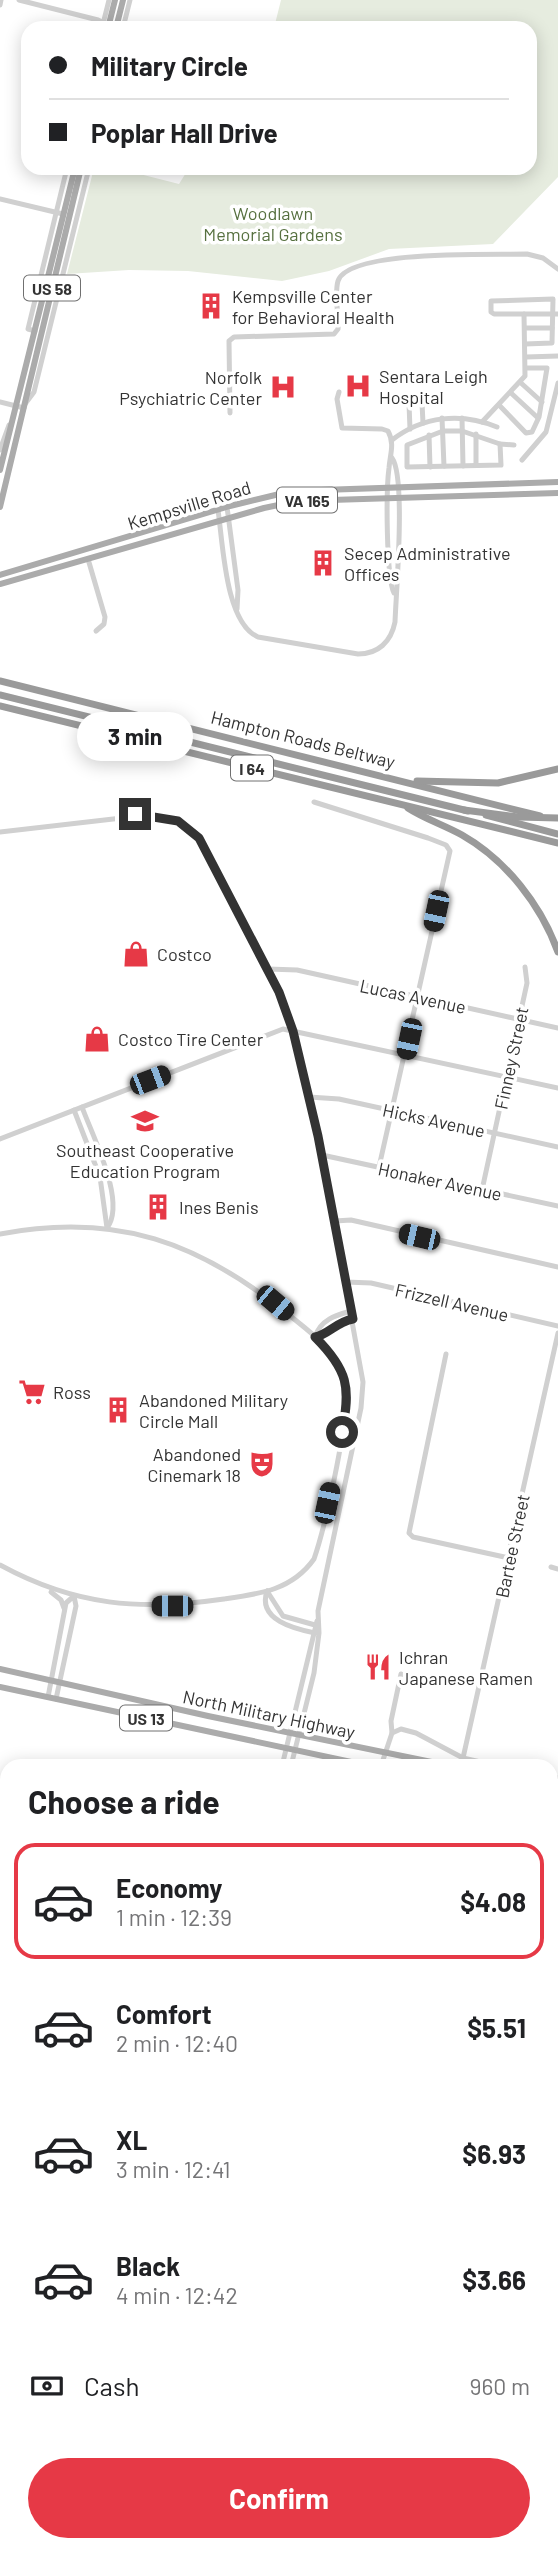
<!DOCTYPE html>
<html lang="en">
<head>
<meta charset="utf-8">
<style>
  body { margin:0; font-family:Barlow,sans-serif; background:#f2f2f2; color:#202124; height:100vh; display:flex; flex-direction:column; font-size:26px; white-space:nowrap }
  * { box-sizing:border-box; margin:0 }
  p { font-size:23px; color:#757577 }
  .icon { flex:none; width:38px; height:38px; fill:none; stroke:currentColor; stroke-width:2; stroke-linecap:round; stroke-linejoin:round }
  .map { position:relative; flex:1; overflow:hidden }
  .panel { position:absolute; left:0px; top:1759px; width:558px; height:793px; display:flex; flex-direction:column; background:#fff; border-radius:21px 21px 0 0; box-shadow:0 4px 18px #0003 }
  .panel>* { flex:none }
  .top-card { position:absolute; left:21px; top:21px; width:516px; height:154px; border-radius:21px; box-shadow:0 4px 18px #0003; display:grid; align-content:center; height:154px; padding:0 28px; background:#fff }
  .end { position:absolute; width:32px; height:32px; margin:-16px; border:9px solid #333; background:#fff; box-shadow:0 0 0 4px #fff }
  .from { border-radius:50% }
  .bubble { position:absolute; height:49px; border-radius:24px; background:#fff; box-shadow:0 4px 18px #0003; font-size:23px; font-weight:700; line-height:49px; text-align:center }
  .car { position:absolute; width:21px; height:42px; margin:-21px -10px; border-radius:9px; box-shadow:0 0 5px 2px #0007; background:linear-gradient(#222 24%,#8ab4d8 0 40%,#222 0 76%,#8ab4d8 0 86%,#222 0) }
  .top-card b { display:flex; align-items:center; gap:24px; height:66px; font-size:26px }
  .top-card b+b { border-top:2px solid #e0e0e0 }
  .top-card i { width:18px; height:18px; background:#202124 }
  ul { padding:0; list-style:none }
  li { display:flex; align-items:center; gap:21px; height:116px; margin:0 14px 10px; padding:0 14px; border:4px solid transparent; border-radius:21px }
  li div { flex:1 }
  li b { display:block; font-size:26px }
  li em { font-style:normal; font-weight:700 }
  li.selected { border-color:#e63946 }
  li>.icon { width:63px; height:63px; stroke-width:1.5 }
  h2 { padding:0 28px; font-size:32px; line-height:84px }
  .pay { display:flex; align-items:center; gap:18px; height:77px; padding:0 28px; font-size:26px }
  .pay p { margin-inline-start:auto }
  .primary-button { display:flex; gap:14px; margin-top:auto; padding:14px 28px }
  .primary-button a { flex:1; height:80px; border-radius:42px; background:#e63946; color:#fff; font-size:28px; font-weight:700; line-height:80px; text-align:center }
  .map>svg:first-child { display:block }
  .green { fill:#e6ecdf }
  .water { fill:#cfe2ee }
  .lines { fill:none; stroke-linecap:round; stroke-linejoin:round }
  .minor { stroke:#d0d0d0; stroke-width:5 }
  .major { stroke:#ababab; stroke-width:6 }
  .highway { stroke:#9a9a9a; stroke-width:7 }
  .highway-bridge { stroke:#9a9a9a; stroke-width:7 }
  .route { stroke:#333; stroke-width:9 }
  .labels { text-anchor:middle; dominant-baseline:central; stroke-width:7; stroke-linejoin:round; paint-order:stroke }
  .shield { fill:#fff; stroke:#707070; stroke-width:2 }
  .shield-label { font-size:16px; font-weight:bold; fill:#333 }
  .park-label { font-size:18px; fill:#56703f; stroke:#fff }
  .poi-label { font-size:18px; fill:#333; stroke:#fff; text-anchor:start }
  .street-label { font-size:18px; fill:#333; stroke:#fff }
</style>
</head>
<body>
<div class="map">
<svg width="558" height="2550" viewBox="0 0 558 2550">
  <rect width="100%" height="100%" fill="#fff"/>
  <path class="green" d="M281,0H558V177L493,244L389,249L329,271L282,281L188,271L129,270L67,274L94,168H116L179,184L189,168H530V28H274Z"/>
  <path class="water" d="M0,2466L7,2472V2536L0,2539Z"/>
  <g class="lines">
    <g class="minor">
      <path d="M19,0L98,20L115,28"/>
      <path d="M0,5L1,0"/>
      <path d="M102,28L109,0"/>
      <path d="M123,28L130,0"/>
      <path d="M0,199L63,214"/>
      <path d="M524,314H494L491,312V301L553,299L552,343L525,344"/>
      <path d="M525,328H552"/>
      <path d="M35,331L28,329L67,168"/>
      <path d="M526,357L558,356"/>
      <path d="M521,383L542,402"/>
      <path d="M339,392L337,399L342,428L382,429L388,431C395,444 390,454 389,468C386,490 386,576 394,593"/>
      <path d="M511,393L538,418"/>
      <path d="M0,402L24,408"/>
      <path d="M25,404L34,392L89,168"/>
      <path d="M499,405L526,433L532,432L539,417L547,368H526"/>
      <path d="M230,413L229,341L234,337L334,334L338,329C339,315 334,294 338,281C348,249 496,255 527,254L543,258L558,269"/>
      <path d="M442,418L444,466"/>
      <path d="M462,418L463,466"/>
      <path d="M482,422L525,376L524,314H558"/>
      <path d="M410,429L409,404L422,403L423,423"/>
      <path d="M443,431H462L500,444L501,465L407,467V445Z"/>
      <path d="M476,434V465"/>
      <path d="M429,435L430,467"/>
      <path d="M392,440C423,416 461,412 497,427"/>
      <path d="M500,444L514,445"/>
      <path d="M0,450L9,425"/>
      <path d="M522,460L546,432L558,383"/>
      <path d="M227,507L238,590L237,609"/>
      <path d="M218,510C223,543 225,623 258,637L358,654C378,654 391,642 395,622C396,593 406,477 392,458"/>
      <path d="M88,559L105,617L104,624L96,631"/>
      <path d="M314,802L428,838L446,845L450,851L379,1167"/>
      <path d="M0,832L148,815L178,821L199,838L279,992L290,1018L321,1151L363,1382L361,1408L318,1611L319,1633L314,1673L291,1766"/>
      <path d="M268,969L297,970L558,1028"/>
      <path d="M309,1097L339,1099L558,1147"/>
      <path d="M82,1107C92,1135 127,1202 107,1228"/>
      <path d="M74,1110L100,1177L107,1228"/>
      <path d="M0,1139L283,1029L558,1088"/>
      <path d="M322,1155L558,1206"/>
      <path d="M482,1190L527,983L525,967"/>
      <path d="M335,1221L351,1220L558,1267"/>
      <path d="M0,1234C117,1212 199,1242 289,1315C310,1332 337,1351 345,1378C353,1406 325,1527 314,1559C292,1590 260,1594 224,1599C141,1611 75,1606 0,1565"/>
      <path d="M346,1282L371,1283L558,1326"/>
      <path d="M315,1337C320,1320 336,1315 351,1311"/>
      <path d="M315,1337C329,1334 335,1322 353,1319"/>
      <path d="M446,1354L409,1533L413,1537L509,1558"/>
      <path d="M551,1567L558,1569"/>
      <path d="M267,1591C257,1620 295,1629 315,1633"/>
      <path d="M267,1591L283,1616L315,1625"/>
      <path d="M51,1592L61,1600L64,1608"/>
      <path d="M48,1697L66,1603L74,1596L76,1606L56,1699"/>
      <path d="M392,1733L391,1721L401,1674"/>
      <path d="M463,1758L558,1333"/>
      <path d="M282,1766L317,1621"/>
      <path d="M381,1766L392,1733L401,1729L416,1733L463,1758L498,1766"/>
      <path d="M551,1777L558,1778"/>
      <path d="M551,1816L558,1817"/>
      <path d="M0,1936L7,1933"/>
      <path d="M0,1941L7,1957"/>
      <path d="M551,2026L558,2042"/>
      <path d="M0,2081L7,2061"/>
      <path d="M0,2181H7"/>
      <path d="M551,2308L558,2319"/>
      <path d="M551,2377L558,2366"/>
      <path d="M0,2396L7,2405"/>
      <path d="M551,2461L558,2459"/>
      <path d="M146,2544L150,2550"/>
      <path d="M264,2544V2550"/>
      <path d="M361,2544L363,2550"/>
      <path d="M512,2544L514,2550"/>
      <path d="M5,2550L10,2544"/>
      <path d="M297,2550V2544"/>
      <path d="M409,2550L422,2544"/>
    </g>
    <g class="major">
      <path d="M108,28L115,0"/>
      <path d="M116,28L123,0"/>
      <path d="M0,470L75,168"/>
      <path d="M0,507L81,168"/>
      <path d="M0,575L230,506L292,491L558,482"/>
      <path d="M0,584L264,508L298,501L558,493"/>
      <path d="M0,1669L208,1716L451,1766"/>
      <path d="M0,1687L370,1766"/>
      <path d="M551,1805L558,1807"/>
    </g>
    <g class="highway">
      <path d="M0,681L540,816"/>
      <path d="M0,695L468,811"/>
      <path d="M0,706L558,843"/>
      <path d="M417,781L498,783L558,769"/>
      <path d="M408,808C425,819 444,825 462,835C506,860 541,905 558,952"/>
      <path d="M486,815L558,834"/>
      <path d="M551,1785H558"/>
    </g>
    <path class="highway-bridge" d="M464,810L518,817L558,818"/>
  </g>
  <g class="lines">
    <path class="route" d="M135,814L178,821L199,838L279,992L293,1031L318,1136L353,1319C336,1322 328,1335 315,1337C348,1370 351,1387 342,1432"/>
  </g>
  <defs>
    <g id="building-bare" transform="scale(2.1)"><path d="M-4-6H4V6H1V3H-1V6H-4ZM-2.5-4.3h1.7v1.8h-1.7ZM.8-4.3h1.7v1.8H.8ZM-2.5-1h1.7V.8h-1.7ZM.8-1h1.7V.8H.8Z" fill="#e63946" stroke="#fff" stroke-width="2.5" paint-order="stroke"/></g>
    <g id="hospital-bare" transform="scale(2.1)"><path d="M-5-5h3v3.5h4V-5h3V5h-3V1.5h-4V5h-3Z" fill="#e63946" stroke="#fff" stroke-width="2.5" paint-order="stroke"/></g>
    <g id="shop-bare" transform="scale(2.1)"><path d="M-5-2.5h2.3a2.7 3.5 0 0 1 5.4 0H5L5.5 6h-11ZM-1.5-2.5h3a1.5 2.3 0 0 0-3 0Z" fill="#e63946" stroke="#fff" stroke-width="2.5" paint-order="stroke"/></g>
    <g id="school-bare" transform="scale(2.1)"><path d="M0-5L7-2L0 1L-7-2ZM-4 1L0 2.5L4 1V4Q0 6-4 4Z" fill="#e63946" stroke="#fff" stroke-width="2.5" paint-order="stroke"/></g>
    <g id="supermarket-bare" transform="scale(2.1)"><path d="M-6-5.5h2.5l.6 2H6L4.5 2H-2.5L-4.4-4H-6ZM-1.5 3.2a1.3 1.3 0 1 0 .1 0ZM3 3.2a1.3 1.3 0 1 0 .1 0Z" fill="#e63946" stroke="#fff" stroke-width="2.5" paint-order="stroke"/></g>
    <g id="theatre-bare" transform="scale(2.1)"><path d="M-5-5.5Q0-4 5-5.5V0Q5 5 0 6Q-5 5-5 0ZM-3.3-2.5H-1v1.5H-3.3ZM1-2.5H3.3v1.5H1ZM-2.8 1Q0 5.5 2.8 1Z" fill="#e63946" stroke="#fff" stroke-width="2.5" paint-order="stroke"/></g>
    <g id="restaurant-bare" transform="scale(2.1)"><path d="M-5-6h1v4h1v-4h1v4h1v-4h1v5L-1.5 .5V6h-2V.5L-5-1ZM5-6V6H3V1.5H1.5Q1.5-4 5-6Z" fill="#e63946" stroke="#fff" stroke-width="2.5" paint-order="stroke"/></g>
  </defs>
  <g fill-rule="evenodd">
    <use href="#building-bare" x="211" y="306"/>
    <use href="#hospital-bare" x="358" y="386"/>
    <use href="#hospital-bare" x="283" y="387"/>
    <use href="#building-bare" x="323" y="563"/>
    <use href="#shop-bare" x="136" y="954"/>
    <use href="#shop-bare" x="97" y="1039"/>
    <use href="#school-bare" x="145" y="1121"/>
    <use href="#building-bare" x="158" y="1207"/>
    <use href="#supermarket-bare" x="32" y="1392"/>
    <use href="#building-bare" x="118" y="1410"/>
    <use href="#theatre-bare" x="262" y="1464"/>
    <use href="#restaurant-bare" x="378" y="1667"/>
  </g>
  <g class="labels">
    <g class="shield">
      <rect x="24" y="275.5" width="56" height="25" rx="5"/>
      <rect x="277" y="487.5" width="60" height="25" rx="5"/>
      <rect x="231" y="755.5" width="42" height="25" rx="5"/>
      <rect x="120" y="1705.5" width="52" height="25" rx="5"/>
    </g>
    <g class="shield-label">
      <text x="52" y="288">US 58</text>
      <text x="307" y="500">VA 165</text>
      <text x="252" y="768">I 64</text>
      <text x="146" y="1718">US 13</text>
    </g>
    <g class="park-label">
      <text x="273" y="213">Woodlawn<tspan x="273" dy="21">Memorial Gardens</tspan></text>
    </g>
    <g class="poi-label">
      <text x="232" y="296">Kempsville Center<tspan x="232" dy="21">for Behavioral Health</tspan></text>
      <text x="379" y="376">Sentara Leigh<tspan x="379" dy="21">Hospital</tspan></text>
      <text x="262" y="377" text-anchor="end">Norfolk<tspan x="262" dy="21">Psychiatric Center</tspan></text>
      <text x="344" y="553">Secep Administrative<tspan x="344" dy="21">Offices</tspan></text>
      <text x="157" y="954">Costco</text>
      <text x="118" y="1039">Costco Tire Center</text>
      <text x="145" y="1150" text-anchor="middle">Southeast Cooperative<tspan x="145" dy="21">Education Program</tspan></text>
      <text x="179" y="1207">Ines Benis</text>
      <text x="53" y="1392">Ross</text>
      <text x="139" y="1400">Abandoned Military<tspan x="139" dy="21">Circle Mall</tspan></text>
      <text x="241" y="1454" text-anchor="end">Abandoned<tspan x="241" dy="21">Cinemark 18</tspan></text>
      <text x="399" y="1657">Ichran<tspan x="399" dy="21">Japanese Ramen</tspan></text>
    </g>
    <g class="street-label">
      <text transform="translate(189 505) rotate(-17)">Kempsville Road</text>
      <text transform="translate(303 739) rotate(14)">Hampton Roads Beltway</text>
      <text transform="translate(413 996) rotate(12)">Lucas Avenue</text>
      <text transform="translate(511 1058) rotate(-78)">Finney Street</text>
      <text transform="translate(434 1120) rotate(12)">Hicks Avenue</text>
      <text transform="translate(440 1181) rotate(12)">Honaker Avenue</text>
      <text transform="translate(452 1302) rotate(13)">Frizzell Avenue</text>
      <text transform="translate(512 1546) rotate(-78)">Bartee Street</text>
      <text transform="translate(269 1714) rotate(12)">North Military Highway</text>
    </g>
  </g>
</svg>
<i class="end from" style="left:342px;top:1432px"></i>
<i class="end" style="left:135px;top:814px"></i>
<div class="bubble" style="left:77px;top:712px;width:116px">3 min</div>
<i class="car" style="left:436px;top:911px;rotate:192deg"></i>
<i class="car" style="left:409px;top:1039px;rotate:192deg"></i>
<i class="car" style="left:150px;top:1080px;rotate:69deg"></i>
<i class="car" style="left:419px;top:1237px;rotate:283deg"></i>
<i class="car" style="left:275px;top:1303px;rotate:130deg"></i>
<i class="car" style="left:327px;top:1503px;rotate:12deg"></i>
<i class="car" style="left:172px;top:1606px;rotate:270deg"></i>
<div class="top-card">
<b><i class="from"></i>Military Circle</b>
<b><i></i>Poplar Hall Drive</b>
</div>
<section class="panel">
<h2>Choose a ride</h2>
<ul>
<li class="selected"><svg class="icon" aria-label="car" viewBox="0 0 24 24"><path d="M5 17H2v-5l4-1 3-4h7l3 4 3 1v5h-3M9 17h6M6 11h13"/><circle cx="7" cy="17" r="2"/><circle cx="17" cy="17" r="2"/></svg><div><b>Economy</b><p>1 min · 12:39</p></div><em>$4.08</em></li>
<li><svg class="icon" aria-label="car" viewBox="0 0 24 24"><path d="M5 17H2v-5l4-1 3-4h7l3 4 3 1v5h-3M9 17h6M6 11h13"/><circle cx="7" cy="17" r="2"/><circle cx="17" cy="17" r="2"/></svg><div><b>Comfort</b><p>2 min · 12:40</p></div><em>$5.51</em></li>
<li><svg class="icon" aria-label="car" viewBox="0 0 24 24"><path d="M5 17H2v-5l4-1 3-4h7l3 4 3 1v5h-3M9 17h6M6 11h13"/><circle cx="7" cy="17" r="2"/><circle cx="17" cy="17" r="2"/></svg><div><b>XL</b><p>3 min · 12:41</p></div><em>$6.93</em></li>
<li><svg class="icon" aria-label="car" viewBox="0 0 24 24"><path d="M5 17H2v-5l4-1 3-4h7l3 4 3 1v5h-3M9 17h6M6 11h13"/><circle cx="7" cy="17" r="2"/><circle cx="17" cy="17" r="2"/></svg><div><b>Black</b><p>4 min · 12:42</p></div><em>$3.66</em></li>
</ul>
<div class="pay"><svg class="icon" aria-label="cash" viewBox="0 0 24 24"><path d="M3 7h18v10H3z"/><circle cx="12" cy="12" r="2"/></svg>Cash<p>960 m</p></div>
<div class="primary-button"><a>Confirm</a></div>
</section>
</div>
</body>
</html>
